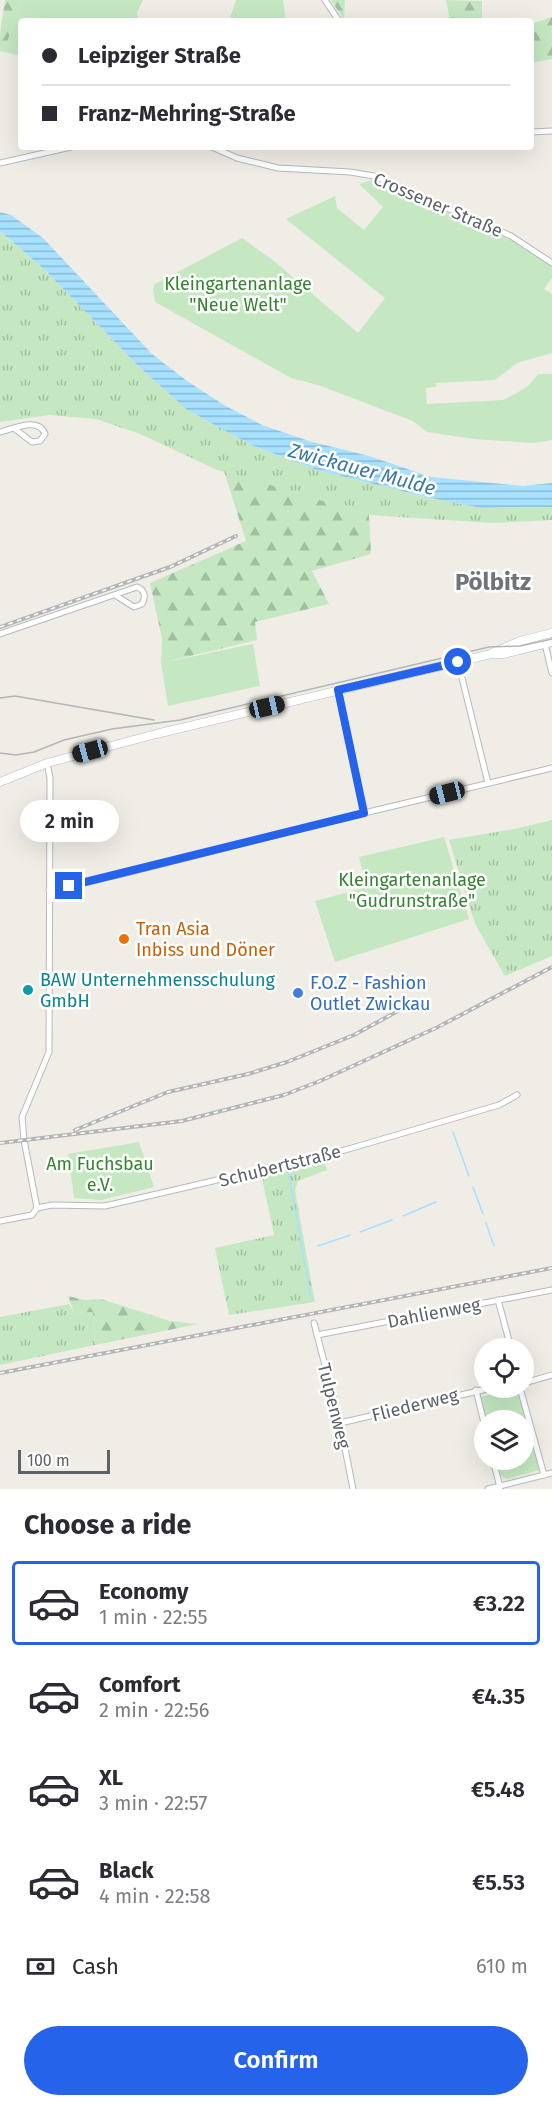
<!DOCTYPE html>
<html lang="en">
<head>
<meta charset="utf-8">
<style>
  body { margin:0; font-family:"Fira Sans",sans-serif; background:#f7f7f7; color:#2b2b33; height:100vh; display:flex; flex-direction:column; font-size:22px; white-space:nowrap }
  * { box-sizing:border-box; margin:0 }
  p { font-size:20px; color:#7c7c81 }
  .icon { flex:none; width:33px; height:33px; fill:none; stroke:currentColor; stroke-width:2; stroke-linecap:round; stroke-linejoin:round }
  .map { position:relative; height:1489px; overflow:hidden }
  .panel { display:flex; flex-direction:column; background:#fff; flex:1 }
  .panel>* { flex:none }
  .top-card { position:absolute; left:18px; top:18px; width:516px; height:132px; border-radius:6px; box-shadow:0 6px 24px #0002; display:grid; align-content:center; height:132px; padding:0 24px; background:#fff }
  .buttons { position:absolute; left:474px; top:1338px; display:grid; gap:12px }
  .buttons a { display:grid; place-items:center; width:60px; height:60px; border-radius:50%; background:#fff; box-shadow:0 6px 24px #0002; font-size:30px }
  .scale { position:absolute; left:18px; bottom:15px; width:92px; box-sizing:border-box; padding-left:6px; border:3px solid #5d6266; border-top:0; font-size:16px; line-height:21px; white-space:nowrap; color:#5d6266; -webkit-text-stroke:4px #fff; paint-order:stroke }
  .end { position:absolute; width:27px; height:27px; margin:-14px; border:8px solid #2563eb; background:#fff; box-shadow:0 0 0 3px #fff }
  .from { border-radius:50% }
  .bubble { position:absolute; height:42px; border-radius:21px; background:#fff; box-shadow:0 6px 24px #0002; font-size:20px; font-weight:600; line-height:42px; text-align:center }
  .car { position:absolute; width:18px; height:36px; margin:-18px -9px; border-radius:8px; box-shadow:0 0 4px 2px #0007; background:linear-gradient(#222 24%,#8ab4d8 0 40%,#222 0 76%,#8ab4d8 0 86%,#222 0) }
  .top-card b { display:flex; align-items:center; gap:21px; height:57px; font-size:22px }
  .top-card b+b { border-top:2px solid #e1e1e2 }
  .top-card i { width:15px; height:15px; background:#2b2b33 }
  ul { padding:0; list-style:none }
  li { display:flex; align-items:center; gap:18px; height:84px; margin:0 12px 9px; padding:0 12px; border:3px solid transparent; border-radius:6px }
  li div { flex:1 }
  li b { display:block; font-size:22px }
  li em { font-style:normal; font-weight:600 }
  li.on { border-color:#2563eb }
  li>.icon { width:54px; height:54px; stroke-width:1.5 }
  h2 { padding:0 24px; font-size:27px; line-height:72px }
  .pay { display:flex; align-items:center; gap:15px; height:66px; padding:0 24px; font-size:22px }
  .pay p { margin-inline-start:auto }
  .button { display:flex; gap:12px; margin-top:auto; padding:12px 24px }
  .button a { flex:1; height:69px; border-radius:36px; background:#2563eb; color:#fff; font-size:24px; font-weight:600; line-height:69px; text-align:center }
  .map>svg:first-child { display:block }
  .grass { fill:url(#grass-tufts) }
  .forest { fill:url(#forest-firs) }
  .green { fill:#c5e8c2 }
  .water { fill:url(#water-rules) }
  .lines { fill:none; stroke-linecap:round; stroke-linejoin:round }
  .stream { stroke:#a7e1ff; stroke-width:1.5 }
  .street-casing { stroke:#b6b9bd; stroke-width:7 }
  .secondary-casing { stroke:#b7bbc0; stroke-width:9 }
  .street { stroke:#fff; stroke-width:5 }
  .secondary { stroke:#fff; stroke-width:8 }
  .tram { stroke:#b4b5b6; stroke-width:1.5 }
  .rail-casing { stroke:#b4b5b6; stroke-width:4 }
  .rail { stroke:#fff; stroke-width:1.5; stroke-dasharray:4.5; stroke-linecap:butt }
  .route { stroke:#2563eb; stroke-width:8 }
  .food-dot { fill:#e8710a; stroke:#fff; stroke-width:2 }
  .culture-dot { fill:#0f9aa8; stroke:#fff; stroke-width:2 }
  .shop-dot { fill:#3f7fe0; stroke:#fff; stroke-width:2 }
  .labels { text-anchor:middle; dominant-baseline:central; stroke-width:5; stroke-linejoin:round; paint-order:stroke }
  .street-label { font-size:18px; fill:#5d6266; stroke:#fff }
  .park-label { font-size:18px; fill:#358231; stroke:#fff }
  .food-label { font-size:18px; fill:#c56008; stroke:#fff; text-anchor:start }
  .culture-label { font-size:18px; fill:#0d838f; stroke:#fff; text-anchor:start }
  .shop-label { font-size:18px; fill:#366cbe; stroke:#fff; text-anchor:start }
  .water-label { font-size:20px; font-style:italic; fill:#3a77a3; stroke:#fff }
  .district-label { font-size:24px; font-weight:bold; fill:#6e7478; stroke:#fff }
</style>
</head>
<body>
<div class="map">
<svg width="552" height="1489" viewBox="0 0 552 1489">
  <defs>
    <pattern id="grass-tufts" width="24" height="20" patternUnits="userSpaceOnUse" patternTransform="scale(1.5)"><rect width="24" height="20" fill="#c5e8c2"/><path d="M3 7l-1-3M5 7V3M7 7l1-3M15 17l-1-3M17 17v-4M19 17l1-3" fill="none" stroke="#a3bfa1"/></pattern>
    <pattern id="forest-firs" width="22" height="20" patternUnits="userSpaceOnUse" patternTransform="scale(1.5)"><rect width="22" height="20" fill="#c5e8c2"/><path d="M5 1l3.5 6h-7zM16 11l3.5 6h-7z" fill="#a3bfa1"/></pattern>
    <pattern id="water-rules" width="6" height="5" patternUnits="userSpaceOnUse" patternTransform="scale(1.5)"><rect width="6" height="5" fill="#a7e1ff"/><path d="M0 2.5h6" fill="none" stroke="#8bbad2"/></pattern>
  </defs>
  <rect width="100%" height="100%" fill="#f0ede6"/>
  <g class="grass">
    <path d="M0,231L46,271L138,366L186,409L253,446L317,470L426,497L481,508L552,507V520L493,523L369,515L215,469L140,434L96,419L49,415L0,422Z"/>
    <path d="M552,820V956L505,976L475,924L449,840L514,829Z"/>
    <path d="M323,1160L327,1170L298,1181L295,1190L315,1302L229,1315L215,1248L274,1235L262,1178Z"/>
    <path d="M69,1304L74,1313L93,1312L95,1345L0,1365V1317Z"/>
  </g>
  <g class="forest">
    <path d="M5,0H21L4,52L0,51V34Z"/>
    <path d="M331,0H345L344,20Z"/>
    <path d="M446,0L482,1V21H450Z"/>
    <path d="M552,17V59L531,63V24Z"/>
    <path d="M224,471L369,515L371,554L312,571L329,604L255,622L257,640L161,663L162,639L150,583L246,541Z"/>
    <path d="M68,1296L85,1300L101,1299L170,1321L198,1324L95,1345L93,1312L74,1313Z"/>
  </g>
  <g class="green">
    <path d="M21,0H143L137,13L139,21H21V56L4,52Z"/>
    <path d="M236,0H283L286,21H229Z"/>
    <path d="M372,180L524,246L552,266V278L544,289L552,294V353L517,363L495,380L436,383V387L426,388L427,404L503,400L517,393L529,385L538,374H552V440L533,443L474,439L427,432L413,421L318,385L291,378L155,302L153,289L155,284L242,238L274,261L358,333L385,298L286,219L335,196L337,208L364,230L383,207L359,184Z"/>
    <path d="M253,644L260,686L168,706L161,663Z"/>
    <path d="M444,837L469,919L335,962L315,901L367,887L359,857Z"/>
    <path d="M139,1142L154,1187L101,1200L74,1198L68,1154Z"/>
    <path d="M513,1389L519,1395L539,1470L507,1479L501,1476L496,1460H524V1420H486L480,1397Z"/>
  </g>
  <path class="water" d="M0,212L11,215L43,238L152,354L187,381L224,405L262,425L309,441L369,456L431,477L523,486L552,483V507L481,508L426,497L317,470L251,445L186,409L138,366L46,271L0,231Z"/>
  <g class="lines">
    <g class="stream">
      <path d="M453,1132L469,1176"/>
      <path d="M288,1171L311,1298"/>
      <path d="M473,1187L483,1214"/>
      <path d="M403,1216L436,1202"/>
      <path d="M486,1223L494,1246"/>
      <path d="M360,1232L392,1220"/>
      <path d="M318,1246L350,1235"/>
    </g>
    <g class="street-casing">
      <g id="street">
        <path d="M325,0L339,21"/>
        <path d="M531,132L552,131"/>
        <path d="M212,147L237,158L278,168L350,172L374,176L511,236L552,263"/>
        <path d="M0,163L71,147"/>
        <path d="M0,432C13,429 39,416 45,434L40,441L32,442L15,429"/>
        <path d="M0,634L137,587C145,590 146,597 142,604L134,607L115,595"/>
        <path d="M545,644L552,673"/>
        <path d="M458,662L488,783"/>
        <path d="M338,690L364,813"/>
        <path d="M47,763L50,778L49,1052L22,1117L24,1140L37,1208L52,1205L105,1206L170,1191L345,1150L499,1105L517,1095"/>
        <path d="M49,890L118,875L335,820L552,768"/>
        <path d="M0,1221L32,1215L37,1208"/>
        <path d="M498,1300L511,1348"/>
        <path d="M314,1323L340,1423L353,1489"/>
        <path d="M317,1335L552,1290"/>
        <path d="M524,1383L552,1375"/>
        <path d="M520,1388L544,1475"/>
        <path d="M476,1390L484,1423"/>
        <path d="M340,1423L491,1388"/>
        <path d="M493,1460L500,1487"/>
        <path d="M488,1489L552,1473"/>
      </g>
    </g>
    <g class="secondary-casing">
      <g id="secondary">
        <path d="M492,653L520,641L552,633"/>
        <path d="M0,782L47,763L156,734L491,654H503L552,642"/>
      </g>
    </g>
    <use href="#street" class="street"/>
    <use href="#secondary" class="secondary"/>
    <g class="tram">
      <path d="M0,698L15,696L154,720"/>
      <path d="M0,753L16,755L34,752L64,740L112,729L180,720L489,647L520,646L552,639"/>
    </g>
    <g class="rail-casing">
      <g id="rail">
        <path d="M0,627L170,567L236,536"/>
        <path d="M75,1130L168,1092L248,1074L287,1062L354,1035L407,1006"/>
        <path d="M0,1143L182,1121L284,1095L320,1081L438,1027L552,967"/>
        <path d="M0,1373L552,1268"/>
      </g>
    </g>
    <use href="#rail" class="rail"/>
  </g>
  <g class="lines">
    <path class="route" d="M69,886L364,813L338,690L458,662"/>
  </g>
  <circle class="food-dot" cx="124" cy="939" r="6"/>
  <circle class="culture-dot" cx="28" cy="990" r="6"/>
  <circle class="shop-dot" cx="298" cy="993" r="6"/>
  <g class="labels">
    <g class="street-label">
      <text transform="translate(438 205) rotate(23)">Crossener Straße</text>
      <text transform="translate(280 1166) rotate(-14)">Schubertstraße</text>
      <text transform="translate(434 1313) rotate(-11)">Dahlienweg</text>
      <text transform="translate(415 1405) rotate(-14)">Fliederweg</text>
      <text transform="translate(334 1406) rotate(76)">Tulpenweg</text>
    </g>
    <g class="park-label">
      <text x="238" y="284">Kleingartenanlage<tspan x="238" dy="21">"Neue Welt"</tspan></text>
      <text x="412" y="880">Kleingartenanlage<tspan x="412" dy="21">"Gudrunstraße"</tspan></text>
      <text x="100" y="1164">Am Fuchsbau<tspan x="100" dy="21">e.V.</tspan></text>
    </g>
    <g class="food-label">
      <text x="136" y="929">Tran Asia<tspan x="136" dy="21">Inbiss und Döner</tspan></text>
    </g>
    <g class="culture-label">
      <text x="40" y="980">BAW Unternehmensschulung<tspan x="40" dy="21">GmbH</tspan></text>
    </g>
    <g class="shop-label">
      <text x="310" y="983">F.O.Z - Fashion<tspan x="310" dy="21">Outlet Zwickau</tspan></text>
    </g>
    <g class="water-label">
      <text transform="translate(362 469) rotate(15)">Zwickauer Mulde</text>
    </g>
    <g class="district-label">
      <text x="493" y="582">Pölbitz</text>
    </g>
  </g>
</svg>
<div class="buttons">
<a><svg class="icon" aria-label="locate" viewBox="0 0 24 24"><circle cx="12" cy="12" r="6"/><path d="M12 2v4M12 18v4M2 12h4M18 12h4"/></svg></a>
<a><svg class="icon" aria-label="layers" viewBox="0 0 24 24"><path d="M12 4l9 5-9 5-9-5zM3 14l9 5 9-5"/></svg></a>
</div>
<div class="scale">100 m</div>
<i class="end from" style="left:458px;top:662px"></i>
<i class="end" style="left:69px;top:886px"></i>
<div class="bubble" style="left:20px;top:800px;width:99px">2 min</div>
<i class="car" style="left:267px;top:707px;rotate:77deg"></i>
<i class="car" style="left:90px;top:751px;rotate:255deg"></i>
<i class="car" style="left:447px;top:793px;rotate:256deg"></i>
<div class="top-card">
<b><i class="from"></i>Leipziger Straße</b>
<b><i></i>Franz-Mehring-Straße</b>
</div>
</div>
<section class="panel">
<h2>Choose a ride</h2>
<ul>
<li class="on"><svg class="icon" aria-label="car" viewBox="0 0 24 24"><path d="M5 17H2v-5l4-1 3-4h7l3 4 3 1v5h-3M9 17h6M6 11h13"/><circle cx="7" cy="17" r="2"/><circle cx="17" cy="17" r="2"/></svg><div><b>Economy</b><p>1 min · 22:55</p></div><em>€3.22</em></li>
<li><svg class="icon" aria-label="car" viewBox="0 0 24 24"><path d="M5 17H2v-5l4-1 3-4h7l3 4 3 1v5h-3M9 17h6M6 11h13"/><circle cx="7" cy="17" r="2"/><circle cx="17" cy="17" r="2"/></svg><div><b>Comfort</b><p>2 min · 22:56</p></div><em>€4.35</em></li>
<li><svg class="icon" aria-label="car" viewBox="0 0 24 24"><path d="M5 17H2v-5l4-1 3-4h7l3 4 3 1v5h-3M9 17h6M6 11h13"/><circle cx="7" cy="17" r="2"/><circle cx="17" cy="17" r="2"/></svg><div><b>XL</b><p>3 min · 22:57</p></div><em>€5.48</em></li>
<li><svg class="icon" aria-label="car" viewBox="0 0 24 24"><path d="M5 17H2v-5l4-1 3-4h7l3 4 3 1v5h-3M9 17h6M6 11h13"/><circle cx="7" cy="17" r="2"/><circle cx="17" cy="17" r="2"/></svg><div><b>Black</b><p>4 min · 22:58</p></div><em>€5.53</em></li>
</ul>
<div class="pay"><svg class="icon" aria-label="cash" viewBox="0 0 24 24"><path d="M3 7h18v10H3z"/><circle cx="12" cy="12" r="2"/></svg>Cash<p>610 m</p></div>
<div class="button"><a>Confirm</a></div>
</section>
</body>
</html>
